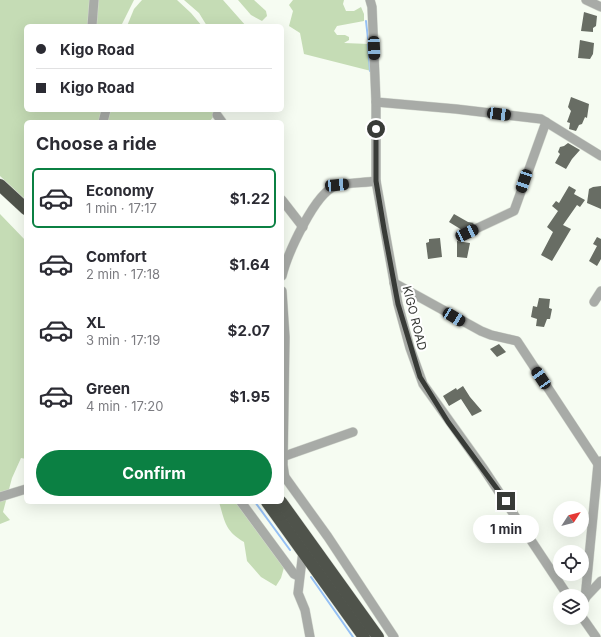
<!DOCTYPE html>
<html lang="en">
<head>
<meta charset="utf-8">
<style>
  body { margin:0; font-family:Inter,sans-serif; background:#f7f7f7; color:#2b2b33; height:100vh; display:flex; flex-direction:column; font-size:15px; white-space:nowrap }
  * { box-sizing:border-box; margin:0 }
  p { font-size:13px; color:#7c7c81 }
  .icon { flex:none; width:22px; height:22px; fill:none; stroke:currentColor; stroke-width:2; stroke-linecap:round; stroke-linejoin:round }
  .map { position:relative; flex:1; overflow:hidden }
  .side { position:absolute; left:24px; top:120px; width:260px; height:384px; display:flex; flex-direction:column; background:#fff; border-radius:6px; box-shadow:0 4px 16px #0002 }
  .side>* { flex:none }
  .hud { position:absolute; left:24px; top:24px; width:260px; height:88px; border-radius:6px; box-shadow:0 4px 16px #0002; display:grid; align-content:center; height:88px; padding:0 12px; background:#fff }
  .needle { width:26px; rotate:54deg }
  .tools { position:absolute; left:553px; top:501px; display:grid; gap:8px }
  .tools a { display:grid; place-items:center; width:36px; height:36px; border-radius:50%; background:#fff; box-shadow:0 4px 16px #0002; font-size:20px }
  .end { position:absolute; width:18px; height:18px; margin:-9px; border:5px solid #383b37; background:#fff; box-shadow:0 0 0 2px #fff }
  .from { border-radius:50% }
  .bubble { position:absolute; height:28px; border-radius:14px; background:#fff; box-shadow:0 4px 16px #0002; font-size:13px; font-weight:700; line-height:28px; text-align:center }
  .car { position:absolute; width:12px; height:24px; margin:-12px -6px; border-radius:5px; box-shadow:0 0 3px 1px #0007; background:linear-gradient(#222 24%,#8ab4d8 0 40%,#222 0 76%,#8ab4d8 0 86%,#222 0) }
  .hud b { display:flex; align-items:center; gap:14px; height:38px; font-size:15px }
  .hud b+b { border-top:1px solid #e1e1e2 }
  .hud i { width:10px; height:10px; background:#2b2b33 }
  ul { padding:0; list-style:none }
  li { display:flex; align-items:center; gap:12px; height:60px; margin:0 8px 6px; padding:0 4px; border:2px solid transparent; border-radius:6px }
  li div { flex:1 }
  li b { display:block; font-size:15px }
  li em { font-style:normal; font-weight:700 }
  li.active { border-color:#0b8043 }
  li>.icon { width:36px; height:36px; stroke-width:1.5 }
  h2 { padding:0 12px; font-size:18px; line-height:48px }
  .primary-button { display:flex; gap:8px; margin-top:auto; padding:8px 12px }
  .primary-button a { flex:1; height:46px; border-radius:24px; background:#0b8043; color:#fff; font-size:16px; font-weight:700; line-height:46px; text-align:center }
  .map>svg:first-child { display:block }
  .green { fill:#c5dcb5 }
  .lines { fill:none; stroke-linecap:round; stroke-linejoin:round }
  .stream { stroke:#95c0f5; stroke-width:2 }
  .building { fill:#686d64 }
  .minor-casing { stroke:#d4d9d0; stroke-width:10 }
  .highway-casing { stroke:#d4d9d0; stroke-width:13 }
  .minor { stroke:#a8aba7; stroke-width:9 }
  .highway { stroke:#4f534b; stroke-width:12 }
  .route { stroke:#383b37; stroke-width:5 }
  .labels { text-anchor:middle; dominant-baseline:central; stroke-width:4; stroke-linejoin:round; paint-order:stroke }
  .street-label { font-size:12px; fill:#383b37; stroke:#fff }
</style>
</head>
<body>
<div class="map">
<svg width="601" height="637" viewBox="0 0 601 637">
  <rect width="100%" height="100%" fill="#f6fcf2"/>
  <g class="green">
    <path d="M0,0H92L90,26H26V110H102L99,122H26V200L0,176Z"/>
    <path d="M97,0H134L121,26H96Z"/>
    <path d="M142,0H177L191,13L202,26H127L134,9Z"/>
    <path d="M184,0H223L246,26H207L199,13Z"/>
    <path d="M238,0H254L266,11L267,16L262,21L251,15Z"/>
    <path d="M293,0H344L343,4L346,11H354L361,7L364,14V21L337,26L334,31L337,35H345L349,37V40L344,43L369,44L371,71L304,54L300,33L289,26L293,11L289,5Z"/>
    <path d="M108,110H219L209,122H105Z"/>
    <path d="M0,214L26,241V459L21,458L12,478L3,512L10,520L0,524Z"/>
    <path d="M219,502H240L285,564L281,578L276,586L261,577L247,561L244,542C225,531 225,522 219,502Z"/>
  </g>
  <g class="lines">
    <g class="stream">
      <path d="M366,21L368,39"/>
      <path d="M368,44L370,71"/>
      <path d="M255,502L290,550"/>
      <path d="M311,577L353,637"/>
    </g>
  </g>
  <g class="building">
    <path d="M584,12L597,16L596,26L593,28V32L581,31Z"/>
    <path d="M580,40L594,43L593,54L590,59L578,58Z"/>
    <path d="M571,97L589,104L587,118L585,117L582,124L579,125L576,131L569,129L570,123L567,122L571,111L568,107Z"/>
    <path d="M568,143L580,150L572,159L566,169L555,163L560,154L558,152L560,147L564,146Z"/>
    <path d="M569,186L576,190L574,194L585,200L580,207L577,205L563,225L571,229L552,261L541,255L553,232L547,227L558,211L552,206L556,201L559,203Z"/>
    <path d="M601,186V209L587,203L589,189L593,187Z"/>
    <path d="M454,214L468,222L474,223L462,230L449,222Z"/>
    <path d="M597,237L601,239V259L597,266L589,261L597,246L593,244Z"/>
    <path d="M440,238L442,257L428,259L426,243L429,242V239Z"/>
    <path d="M457,241L470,243L467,258L457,257Z"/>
    <path d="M539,298L550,299L549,308L552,309L550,319H547L544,327L536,326L537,319L531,317L533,306L537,307Z"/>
    <path d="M499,344L506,352L497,357L490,349Z"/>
    <path d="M463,386L470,397L482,411L472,416L461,399L449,406L443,396L456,388L457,390Z"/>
  </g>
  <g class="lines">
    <g class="minor-casing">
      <g id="minor">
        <path d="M370,0L372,7L376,102V181L398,304L410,348L423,384L483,468L568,596"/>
        <path d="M586,0L601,7"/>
        <path d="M92,26L94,0"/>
        <path d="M376,102L456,109L541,119L601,156"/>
        <path d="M217,115L222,122"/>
        <path d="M103,122L106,110"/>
        <path d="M282,200L303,227"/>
        <path d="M467,233L514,211L546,122"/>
        <path d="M282,276C287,255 315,192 336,186C348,182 364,183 376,181"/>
        <path d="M394,283L481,331L491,335L517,341L598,464"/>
        <path d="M282,291L285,337L283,465L285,479"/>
        <path d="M594,302L601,291"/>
        <path d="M282,457L353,432"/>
        <path d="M282,473L328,537L394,637"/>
        <path d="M0,497L26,489"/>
        <path d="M241,502L294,574L298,576"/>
        <path d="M303,551L298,593L305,610L310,637"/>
        <path d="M584,599L601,581"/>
        <path d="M585,599L598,464L601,461"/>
        <path d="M582,617L596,637"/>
      </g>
    </g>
    <g class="highway-casing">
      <g id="highway">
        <path d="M0,185L26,209"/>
        <path d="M267,502L364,637"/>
        <path d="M281,502L378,637"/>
      </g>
    </g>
    <use href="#minor" class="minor"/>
    <use href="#highway" class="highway"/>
  </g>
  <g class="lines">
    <path class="route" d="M376,129V181L384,229L398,304L420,377L448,422L506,501"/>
  </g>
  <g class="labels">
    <g class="street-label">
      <text transform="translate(415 318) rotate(76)">KIGO ROAD</text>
    </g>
  </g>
</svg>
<div class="tools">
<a><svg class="needle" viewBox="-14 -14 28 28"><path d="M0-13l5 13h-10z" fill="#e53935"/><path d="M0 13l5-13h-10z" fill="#7c7c81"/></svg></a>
<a><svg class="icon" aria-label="locate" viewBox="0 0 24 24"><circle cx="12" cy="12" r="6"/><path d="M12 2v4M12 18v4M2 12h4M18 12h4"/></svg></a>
<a><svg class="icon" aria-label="layers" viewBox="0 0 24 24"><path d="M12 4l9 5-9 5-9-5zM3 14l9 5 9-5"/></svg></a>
</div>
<i class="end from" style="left:376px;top:129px"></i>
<i class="end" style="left:506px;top:501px"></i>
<div class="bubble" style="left:473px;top:515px;width:66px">1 min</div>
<i class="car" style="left:374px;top:48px;rotate:178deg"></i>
<i class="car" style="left:499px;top:114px;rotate:97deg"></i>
<i class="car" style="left:524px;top:181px;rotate:199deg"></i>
<i class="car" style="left:337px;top:185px;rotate:85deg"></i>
<i class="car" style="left:467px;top:233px;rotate:65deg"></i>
<i class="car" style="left:454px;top:317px;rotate:121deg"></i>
<i class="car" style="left:541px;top:378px;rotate:326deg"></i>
<div class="hud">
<b><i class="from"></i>Kigo Road</b>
<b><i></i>Kigo Road</b>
</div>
<section class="side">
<h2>Choose a ride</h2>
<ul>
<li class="active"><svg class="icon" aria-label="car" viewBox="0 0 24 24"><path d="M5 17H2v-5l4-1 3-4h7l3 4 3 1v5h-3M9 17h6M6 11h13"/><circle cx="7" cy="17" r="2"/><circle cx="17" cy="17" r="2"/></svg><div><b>Economy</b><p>1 min · 17:17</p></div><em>$1.22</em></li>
<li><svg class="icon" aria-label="car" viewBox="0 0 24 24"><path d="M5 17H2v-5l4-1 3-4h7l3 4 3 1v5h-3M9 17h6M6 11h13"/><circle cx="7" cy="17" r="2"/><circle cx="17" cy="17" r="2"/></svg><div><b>Comfort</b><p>2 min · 17:18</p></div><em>$1.64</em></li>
<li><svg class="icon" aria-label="car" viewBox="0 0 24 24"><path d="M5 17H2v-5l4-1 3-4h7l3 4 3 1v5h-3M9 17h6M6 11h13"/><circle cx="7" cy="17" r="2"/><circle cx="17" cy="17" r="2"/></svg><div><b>XL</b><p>3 min · 17:19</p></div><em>$2.07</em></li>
<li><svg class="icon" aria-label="car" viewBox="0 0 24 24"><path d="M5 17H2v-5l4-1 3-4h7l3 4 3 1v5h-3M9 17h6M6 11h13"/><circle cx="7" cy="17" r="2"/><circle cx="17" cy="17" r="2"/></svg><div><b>Green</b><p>4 min · 17:20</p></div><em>$1.95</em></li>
</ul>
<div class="primary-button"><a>Confirm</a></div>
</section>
</div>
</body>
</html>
